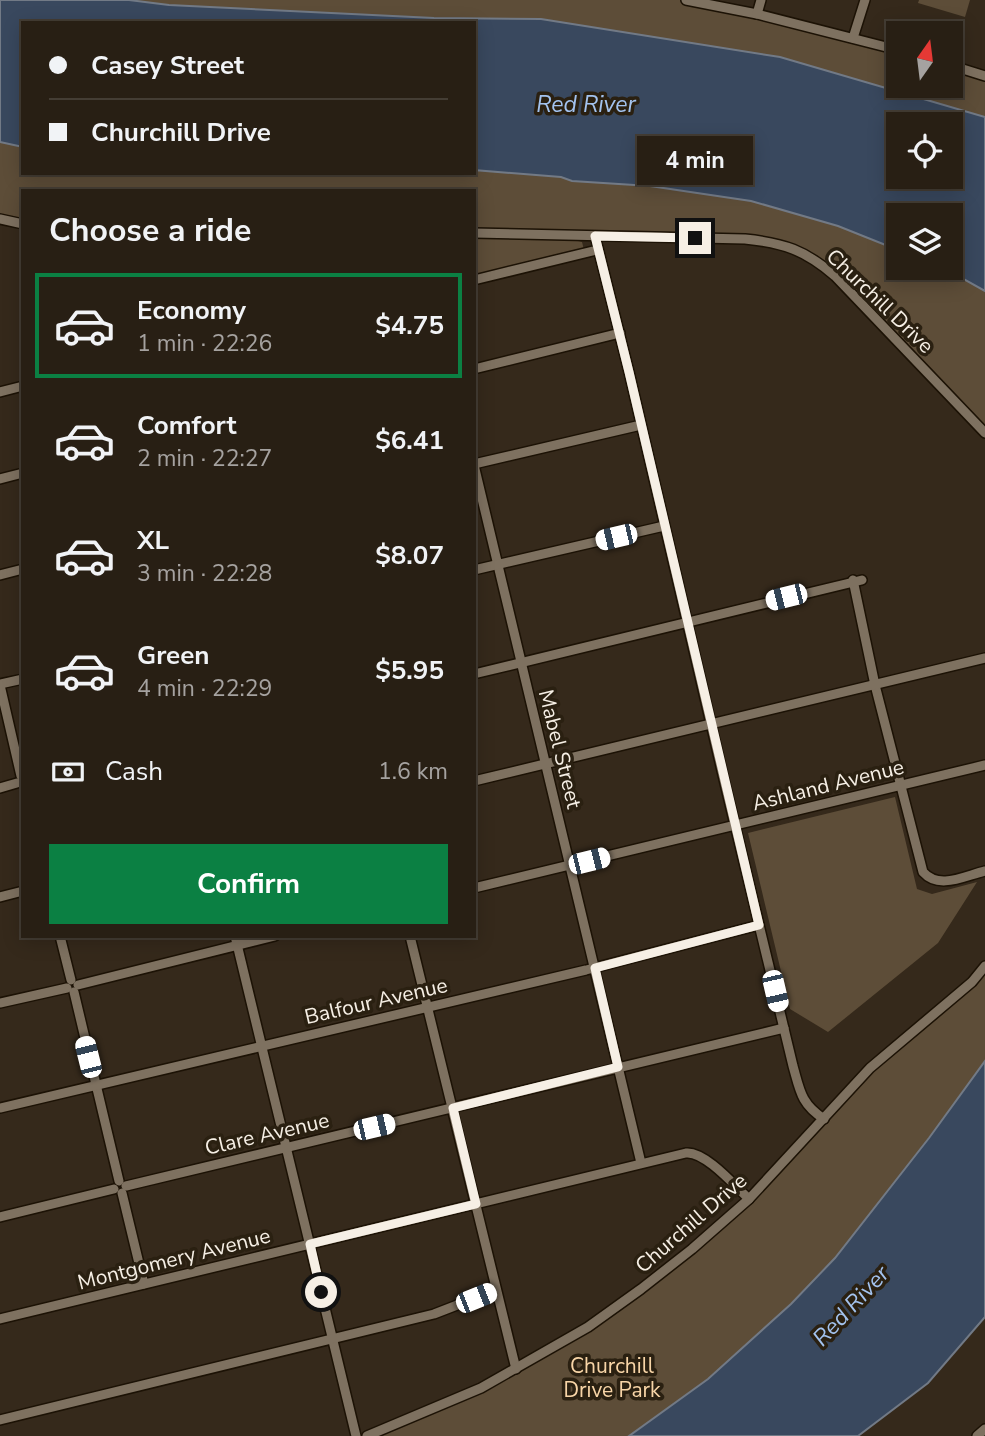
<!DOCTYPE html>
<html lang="en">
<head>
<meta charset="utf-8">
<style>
  body { margin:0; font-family:"Nunito Sans",sans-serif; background:#342c22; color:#f1f3f6; height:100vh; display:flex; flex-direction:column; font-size:26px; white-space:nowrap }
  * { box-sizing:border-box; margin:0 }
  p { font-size:23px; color:#a5a2a0 }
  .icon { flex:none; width:38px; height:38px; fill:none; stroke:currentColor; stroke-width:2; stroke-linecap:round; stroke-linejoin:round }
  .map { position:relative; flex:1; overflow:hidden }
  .sheet { position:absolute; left:21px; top:189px; width:455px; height:749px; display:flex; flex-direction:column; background:#281f14; border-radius:0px; box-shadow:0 4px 18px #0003,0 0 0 2px #443d34 }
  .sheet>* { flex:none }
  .guide { position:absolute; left:21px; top:21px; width:455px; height:154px; border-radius:0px; box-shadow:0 4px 18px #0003,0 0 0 2px #443d34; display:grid; align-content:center; height:154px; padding:0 28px; background:#281f14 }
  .needle { width:46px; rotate:14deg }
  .buttons { position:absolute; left:886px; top:21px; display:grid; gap:14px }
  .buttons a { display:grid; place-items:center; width:77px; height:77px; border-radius:0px; background:#281f14; box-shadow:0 4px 18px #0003,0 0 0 2px #443d34; font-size:35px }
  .end { position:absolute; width:32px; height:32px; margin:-16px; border:9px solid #f6efe5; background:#111; box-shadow:0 0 0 4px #111 }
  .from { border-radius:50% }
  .bubble { position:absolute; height:49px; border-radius:0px; background:#281f14; box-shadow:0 4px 18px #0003,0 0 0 2px #443d34; font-size:23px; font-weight:700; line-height:49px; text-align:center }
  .car { position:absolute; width:21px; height:42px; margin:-21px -10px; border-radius:9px; box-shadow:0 0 5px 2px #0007; background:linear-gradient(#fff 24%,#345 0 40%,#fff 0 76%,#345 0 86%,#fff 0) }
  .guide b { display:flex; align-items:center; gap:24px; height:66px; font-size:26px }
  .guide b+b { border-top:2px solid #443d34 }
  .guide i { width:18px; height:18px; background:#f1f3f6 }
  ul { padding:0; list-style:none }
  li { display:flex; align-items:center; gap:21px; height:105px; margin:0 14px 10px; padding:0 14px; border:4px solid transparent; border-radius:0px }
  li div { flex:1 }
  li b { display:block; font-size:26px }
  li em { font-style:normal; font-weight:700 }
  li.on { border-color:#0b8043 }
  li>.icon { width:63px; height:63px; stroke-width:1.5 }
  h2 { padding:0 28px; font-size:32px; line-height:84px }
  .pay { display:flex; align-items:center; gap:18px; height:77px; padding:0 28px; font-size:26px }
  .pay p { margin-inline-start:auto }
  .action { display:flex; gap:14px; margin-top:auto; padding:14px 28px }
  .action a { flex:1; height:80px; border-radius:0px; background:#0b8043; color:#fff; font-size:28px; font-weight:700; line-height:80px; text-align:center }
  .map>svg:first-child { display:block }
  .green { fill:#5d4d38 }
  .water { fill:#39485e; stroke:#727a86; stroke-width:2; fill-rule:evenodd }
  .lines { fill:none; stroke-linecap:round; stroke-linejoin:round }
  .minor-casing { stroke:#1c1205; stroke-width:12 }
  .minor { stroke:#7e7160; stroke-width:9 }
  .route { stroke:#f6efe5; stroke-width:9 }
  .labels { text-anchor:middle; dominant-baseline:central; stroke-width:7; stroke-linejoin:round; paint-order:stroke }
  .street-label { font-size:21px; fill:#f6efe5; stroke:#2a2011 }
  .park-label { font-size:21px; fill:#f8d5a7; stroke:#2a2011 }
  .water-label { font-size:23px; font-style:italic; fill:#a3c3ef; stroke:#2a2011 }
</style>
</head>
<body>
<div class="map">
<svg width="985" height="1436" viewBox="0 0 985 1436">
  <rect width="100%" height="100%" fill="#35291b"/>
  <g class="green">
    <path d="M129,0H686L898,51V86H950V67L985,77V117L780,57L541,19L434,18L169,5Z"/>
    <path d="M919,0H970L965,17L918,3Z"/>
    <path d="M0,142L23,147V173H474V170L561,177L572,181L650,186L751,201L838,226L898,250V268H944L985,291V433L835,276L776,242L474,233V191H23V224L0,219Z"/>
    <path d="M474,238L571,239L582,242L584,250L474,275Z"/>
    <path d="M895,797L917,889L932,894L977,882L938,943L828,1032L790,1009L748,833Z"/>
    <path d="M985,966V1061L929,1138L835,1258L791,1304L708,1379L629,1436H367L417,1417L588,1327L715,1229L870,1068Z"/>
  </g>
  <g class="water">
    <path d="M0,0H129L169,5L434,18L541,19L780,57L985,117V291L944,268H950V215H898V250L838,226L751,201L650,186L572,181L561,177L474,170V23H23V147L0,142ZM898,124H950V177H898Z"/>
    <path d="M985,1061V1317L928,1383L858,1436H629L708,1379L791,1304L835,1258L929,1138Z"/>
  </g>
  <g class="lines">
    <g class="minor-casing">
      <g id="minor">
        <path d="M686,0L757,14L898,50"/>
        <path d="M757,14L761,0"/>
        <path d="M853,38L865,0"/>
        <path d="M950,65L985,76"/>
        <path d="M0,219L23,224"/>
        <path d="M474,233L745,239C784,243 805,250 835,276L985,433"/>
        <path d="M595,236L629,372L723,775L793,1066C800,1091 801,1104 824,1119"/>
        <path d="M474,280L597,250"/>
        <path d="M474,369L620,333"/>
        <path d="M0,392L23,386"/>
        <path d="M474,464L641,425"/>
        <path d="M474,465L641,1163"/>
        <path d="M0,479L23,473"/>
        <path d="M474,570L664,526"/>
        <path d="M0,575L23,569"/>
        <path d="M853,580L875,685L923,872C939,890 964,876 985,871"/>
        <path d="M474,674L862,580"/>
        <path d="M0,684L23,679"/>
        <path d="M0,685L21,776"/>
        <path d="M474,781L985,658"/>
        <path d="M0,788L17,783"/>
        <path d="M474,888L985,765"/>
        <path d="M0,897L23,891"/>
        <path d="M60,936L71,980"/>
        <path d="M235,936L356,1436"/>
        <path d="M410,936L516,1369"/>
        <path d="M78,985L275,936"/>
        <path d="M74,992L119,1181"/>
        <path d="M0,1003L67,988"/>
        <path d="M0,1108L586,970L759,925"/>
        <path d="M126,1186L784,1028"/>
        <path d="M122,1193L144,1284"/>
        <path d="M0,1217L114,1189"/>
        <path d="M0,1319L686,1153C705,1151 735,1186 749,1199"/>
        <path d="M0,1420L434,1314L496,1290"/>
        <path d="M367,1436L481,1388L588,1327L641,1289L692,1249L749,1199L870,1068L972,982L985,966"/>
        <path d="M977,1436L985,1429"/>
      </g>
    </g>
    <use href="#minor" class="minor"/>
  </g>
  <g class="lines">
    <path class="route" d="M321,1292L310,1244L476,1204L453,1108L618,1067L595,968L759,925L629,372L595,236L695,238"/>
  </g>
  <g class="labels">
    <g class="street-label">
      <text transform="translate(880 301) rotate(44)">Churchill Drive</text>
      <text transform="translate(560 749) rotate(76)">Mabel Street</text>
      <text transform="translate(828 785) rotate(-14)">Ashland Avenue</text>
      <text transform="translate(376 1001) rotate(-13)">Balfour Avenue</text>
      <text transform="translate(267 1134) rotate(-13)">Clare Avenue</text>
      <text transform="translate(691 1223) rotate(-41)">Churchill Drive</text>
      <text transform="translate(174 1259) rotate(-14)">Montgomery Avenue</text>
    </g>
    <g class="park-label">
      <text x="612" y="1366">Churchill<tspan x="612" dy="24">Drive Park</tspan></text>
    </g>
    <g class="water-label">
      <text x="586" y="104">Red River</text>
      <text transform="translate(851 1306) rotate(-47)">Red River</text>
    </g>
  </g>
</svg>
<div class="buttons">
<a><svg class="needle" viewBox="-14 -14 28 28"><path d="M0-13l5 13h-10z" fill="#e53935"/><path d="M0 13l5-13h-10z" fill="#a5a2a0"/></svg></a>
<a><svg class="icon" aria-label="locate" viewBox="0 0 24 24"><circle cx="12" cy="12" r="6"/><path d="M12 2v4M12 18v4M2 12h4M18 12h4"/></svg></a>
<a><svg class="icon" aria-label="layers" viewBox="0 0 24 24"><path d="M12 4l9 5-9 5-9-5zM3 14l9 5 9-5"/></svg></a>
</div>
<i class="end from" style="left:321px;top:1292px"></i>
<i class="end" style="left:695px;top:238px"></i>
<div class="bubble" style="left:637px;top:136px;width:116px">4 min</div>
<i class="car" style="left:616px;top:537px;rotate:257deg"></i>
<i class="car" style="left:786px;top:597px;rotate:256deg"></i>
<i class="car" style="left:589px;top:861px;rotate:76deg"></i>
<i class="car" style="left:775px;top:991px;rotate:167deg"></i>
<i class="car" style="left:88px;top:1057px;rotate:346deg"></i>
<i class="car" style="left:374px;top:1127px;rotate:77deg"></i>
<i class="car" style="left:476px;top:1298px;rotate:68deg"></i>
<div class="guide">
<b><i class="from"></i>Casey Street</b>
<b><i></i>Churchill Drive</b>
</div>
<section class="sheet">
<h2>Choose a ride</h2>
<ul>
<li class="on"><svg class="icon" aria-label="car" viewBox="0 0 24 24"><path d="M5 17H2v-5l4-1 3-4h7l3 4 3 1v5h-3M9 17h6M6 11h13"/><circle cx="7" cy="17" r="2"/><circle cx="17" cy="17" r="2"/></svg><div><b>Economy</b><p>1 min · 22:26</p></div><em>$4.75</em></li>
<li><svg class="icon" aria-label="car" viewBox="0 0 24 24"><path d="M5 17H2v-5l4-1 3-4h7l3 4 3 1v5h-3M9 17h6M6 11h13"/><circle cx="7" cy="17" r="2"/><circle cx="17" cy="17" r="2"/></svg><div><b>Comfort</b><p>2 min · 22:27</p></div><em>$6.41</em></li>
<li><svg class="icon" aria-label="car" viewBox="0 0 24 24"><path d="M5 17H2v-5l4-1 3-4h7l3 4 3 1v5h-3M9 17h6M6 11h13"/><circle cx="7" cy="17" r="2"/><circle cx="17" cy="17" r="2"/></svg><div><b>XL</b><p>3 min · 22:28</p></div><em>$8.07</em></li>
<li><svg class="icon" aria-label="car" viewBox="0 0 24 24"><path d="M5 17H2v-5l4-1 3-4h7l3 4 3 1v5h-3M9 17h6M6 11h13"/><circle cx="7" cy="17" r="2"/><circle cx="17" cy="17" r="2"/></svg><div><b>Green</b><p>4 min · 22:29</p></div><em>$5.95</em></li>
</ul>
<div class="pay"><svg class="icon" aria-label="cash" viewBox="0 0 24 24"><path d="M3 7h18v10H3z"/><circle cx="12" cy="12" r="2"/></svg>Cash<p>1.6 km</p></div>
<div class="action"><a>Confirm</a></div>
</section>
</div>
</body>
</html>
